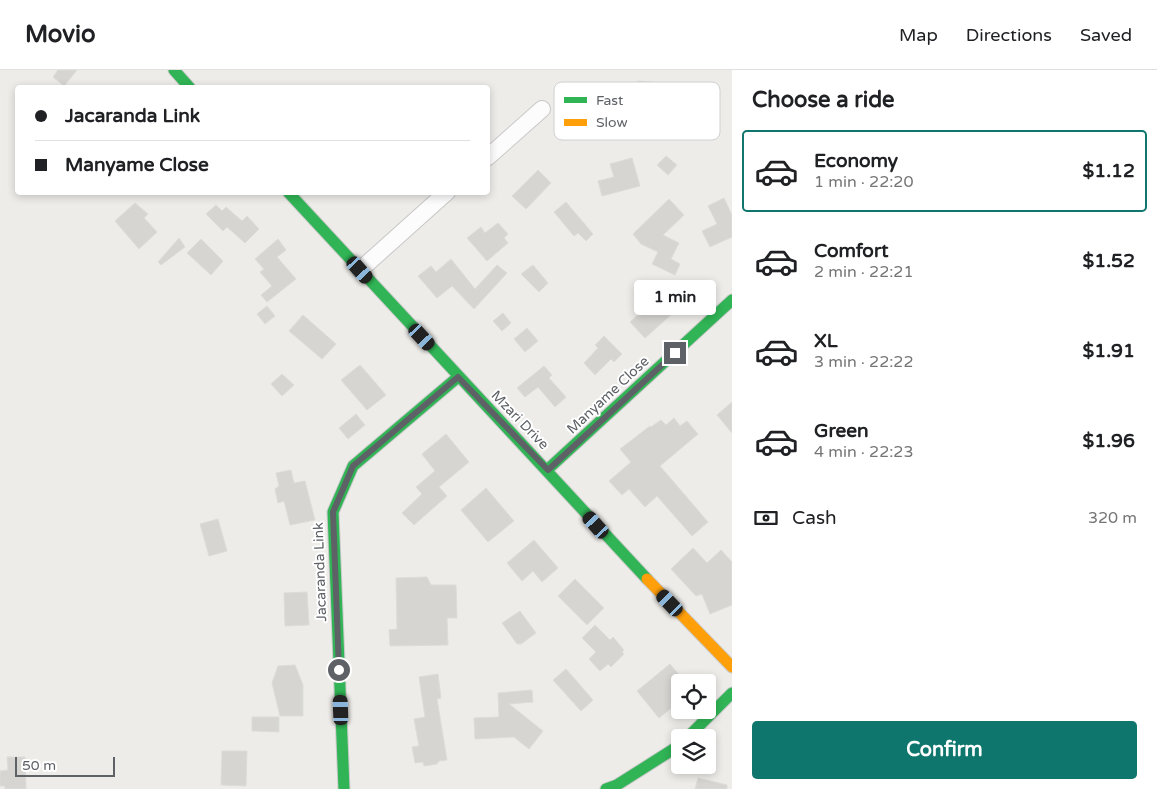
<!DOCTYPE html>
<html lang="en">
<head>
<meta charset="utf-8">
<style>
  body { margin:0; font-family:"Varela Round",sans-serif; background:#f6f6f6; color:#202124; height:100vh; display:flex; flex-direction:column; font-size:19px; white-space:nowrap }
  * { box-sizing:border-box; margin:0 }
  p { font-size:16px; color:#757577 }
  .icon { flex:none; width:28px; height:28px; fill:none; stroke:currentColor; stroke-width:2; stroke-linecap:round; stroke-linejoin:round }
  .map { position:relative; flex:1; overflow:hidden }
  .details { display:flex; flex-direction:column; background:#fff; width:425px }
  .details>* { flex:none }
  .banner { position:absolute; left:15px; top:15px; width:475px; height:110px; border-radius:5px; box-shadow:0 2px 8px #0003; display:grid; align-content:center; height:110px; padding:0 20px; background:#fff }
  .fabs { position:absolute; left:671px; top:604px; display:grid; gap:10px }
  .fabs a { display:grid; place-items:center; width:45px; height:45px; border-radius:5px; background:#fff; box-shadow:0 2px 8px #0003; font-size:25px }
  .scale { position:absolute; left:15px; bottom:12px; width:100px; box-sizing:border-box; padding-left:5px; border:2px solid #5e6166; border-top:0; font-size:14px; line-height:18px; white-space:nowrap; color:#5e6166; -webkit-text-stroke:4px #fff; paint-order:stroke }
  .end { position:absolute; width:22px; height:22px; margin:-11px; border:6px solid #5e6166; background:#fff; box-shadow:0 0 0 2px #fff }
  .from { border-radius:50% }
  .bubble { position:absolute; height:35px; border-radius:5px; background:#fff; box-shadow:0 2px 8px #0003; font-size:16px; font-weight:700; line-height:35px; text-align:center }
  .car { position:absolute; width:15px; height:30px; margin:-15px -8px; border-radius:6px; box-shadow:0 0 4px 1px #0007; background:linear-gradient(#222 24%,#8ab4d8 0 40%,#222 0 76%,#8ab4d8 0 86%,#222 0) }
  .banner b { display:flex; align-items:center; gap:18px; height:48px; font-size:19px }
  .banner b+b { border-top:1px solid #e0e0e0 }
  .banner i { width:12px; height:12px; background:#202124 }
  ul { padding:0; list-style:none }
  li { display:flex; align-items:center; gap:15px; height:82px; margin:0 10px 8px; padding:0 10px; border:2px solid transparent; border-radius:5px }
  li div { flex:1 }
  li b { display:block; font-size:19px }
  li em { font-style:normal; font-weight:700 }
  li.on { border-color:#0f766e }
  li>.icon { width:45px; height:45px; stroke-width:1.5 }
  h2 { padding:0 20px; font-size:22px; line-height:60px }
  .pay { display:flex; align-items:center; gap:12px; height:55px; padding:0 20px; font-size:19px }
  .pay p { margin-inline-start:auto }
  .cta { display:flex; gap:10px; margin-top:auto; padding:10px 20px }
  .cta a { flex:1; height:58px; border-radius:5px; background:#0f766e; color:#fff; font-size:20px; font-weight:700; line-height:58px; text-align:center }
  header { display:flex; align-items:center; gap:30px; box-sizing:border-box; height:70px; padding:0 25px; background:#fff; border-bottom:1px solid #e0e0e0 }
  header strong { font-size:24px }
  nav { display:flex; gap:28px; margin-inline-start:auto; font-size:18px }
  main { display:flex; flex:1; min-height:0 }
  .map>svg:first-child { display:block }
  .building { fill:#d6d5d2; stroke:#dcdcd8 }
  .lines { fill:none; stroke-linecap:round; stroke-linejoin:round }
  .street-casing { stroke:#c8c8c8; stroke-width:18 }
  .fast-casing { stroke:#cacaca; stroke-width:13 }
  .slow-casing { stroke:#cacaca; stroke-width:13 }
  .street { stroke:#fcfcfc; stroke-width:16 }
  .fast { stroke:#30b455; stroke-width:11 }
  .slow { stroke:#ff9f0a; stroke-width:11 }
  .route { stroke:#5e6166; stroke-width:6 }
  .labels { text-anchor:middle; dominant-baseline:central; stroke-width:4; stroke-linejoin:round; paint-order:stroke }
  .street-label { font-size:14px; fill:#5e6166; stroke:#fff }
  .key { fill:#fff; stroke:#cfd0d1; stroke-width:1 }
  .key-label { font-size:14px; fill:#5e6166 }
</style>
</head>
<body>
<header>
<strong>Movio</strong>
<nav><a>Map</a><a>Directions</a><a>Saved</a></nav>
</header>
<main>
<div class="map">
<svg width="732" height="719" viewBox="0 0 732 719">
  <rect width="100%" height="100%" fill="#edece9"/>
  <g class="building">
    <path d="M58,0H77L64,16L53,7Z"/>
    <path d="M637,11L653,12L651,52L635,51Z"/>
    <path d="M666,86L677,95L668,105L657,95Z"/>
    <path d="M632,88L640,116L602,126L598,111L614,107L610,94Z"/>
    <path d="M538,100L551,113L526,139L512,126Z"/>
    <path d="M724,128L732,145V167L710,177L702,161L717,154L708,136Z"/>
    <path d="M669,129L684,145L663,165L679,173L671,189L680,194L675,205L652,194L658,182L641,174L633,164Z"/>
    <path d="M566,132L593,164L586,171L578,163L574,166L554,142Z"/>
    <path d="M135,133L148,144L144,148L157,162L139,179L115,151Z"/>
    <path d="M216,135L222,141L226,137L242,151L247,146L259,159L245,173L227,157L223,161L206,144Z"/>
    <path d="M498,153L508,164L504,168L508,173L487,191L467,168L481,157L485,163Z"/>
    <path d="M179,168L185,177L161,195L158,192Z"/>
    <path d="M201,169L223,191L211,205L187,183Z"/>
    <path d="M278,169L286,180L277,187L296,209L267,232L261,225L272,216L260,202L264,199L255,189Z"/>
    <path d="M451,189L475,219L497,195L507,203L474,239L452,216L437,228L418,206L431,196L436,202Z"/>
    <path d="M533,195L548,213L539,222L521,204Z"/>
    <path d="M658,227L673,243L645,268L630,252Z"/>
    <path d="M267,236L275,246L265,254L257,244Z"/>
    <path d="M503,243L511,253L502,261L493,251Z"/>
    <path d="M303,245L336,274L322,289L289,261Z"/>
    <path d="M527,258L538,271L525,282L514,269Z"/>
    <path d="M604,266L622,284L614,292L611,289L595,305L584,293L598,278L595,275Z"/>
    <path d="M360,295L386,325L367,340L341,310Z"/>
    <path d="M544,296L552,305L549,308L566,327L555,337L538,317L525,327L517,318Z"/>
    <path d="M282,304L294,315L282,326L271,314Z"/>
    <path d="M732,332V363L717,345Z"/>
    <path d="M356,344L365,355L348,369L339,358Z"/>
    <path d="M674,348L680,356L687,351L698,364L660,396L708,452L692,466L657,426L645,437L629,419L622,425L609,411L631,392L620,379L650,356L651,357L661,350L666,355Z"/>
    <path d="M446,364L469,392L439,417L447,426L414,455L402,443L422,424L416,417L435,401L422,384Z"/>
    <path d="M291,400L294,413L305,411L315,450L290,455L284,431L278,433L275,419L279,416L276,403Z"/>
    <path d="M486,418L514,451L488,472L461,440Z"/>
    <path d="M218,449L227,481L209,486L200,454Z"/>
    <path d="M534,470L558,498L542,512L533,501L522,511L507,493Z"/>
    <path d="M693,478L707,493L721,480L732,492V535L710,544L702,524L696,526L671,499Z"/>
    <path d="M427,507L431,515H456L457,548H447L448,575L390,576L389,560L397,559L396,508Z"/>
    <path d="M575,509L604,538L587,555L558,526Z"/>
    <path d="M307,522L309,555L285,556L284,523Z"/>
    <path d="M520,541L536,563L521,574H517L502,553Z"/>
    <path d="M595,555L610,570L613,567L624,580L622,582L624,584L611,597L608,594L600,601L589,589L596,582L582,568Z"/>
    <path d="M670,594L680,606V631L659,648L637,621Z"/>
    <path d="M295,595L303,615V646H280L272,613L278,596Z"/>
    <path d="M566,599L593,630L581,641L553,610Z"/>
    <path d="M438,604L441,628L437,629L447,690L439,691L437,694L424,696L423,692L415,693L412,677L419,676L414,649L425,647L419,607Z"/>
    <path d="M532,620L533,632L509,634L543,661L529,679L514,667L475,669L474,648L499,647L498,623Z"/>
    <path d="M252,647H279V662L252,661Z"/>
    <path d="M222,681H247L246,716L221,715Z"/>
    <path d="M7,687H25L26,719H5V716H0V701L8,700Z"/>
    <path d="M698,708L727,715V719H695Z"/>
  </g>
  <g class="lines">
    <g class="street-casing">
      <g id="street">
        <path d="M488,87L542,39"/>
        <path d="M360,200L447,122"/>
      </g>
    </g>
    <g class="fast-casing">
      <g id="fast">
        <path d="M174,0L190,18"/>
        <path d="M288,122L647,509"/>
        <path d="M547,400L732,230"/>
        <path d="M687,668L732,623"/>
        <path d="M344,719L333,442L353,396L458,307"/>
        <path d="M606,719L617,715L680,675"/>
      </g>
    </g>
    <g class="slow-casing">
      <path id="slow" d="M647,509L732,597"/>
    </g>
    <use href="#street" class="street"/>
    <use href="#fast" class="fast"/>
    <use href="#slow" class="slow"/>
  </g>
  <g class="lines">
    <path class="route" d="M339,600L333,442L353,396L458,307L548,400L675,283"/>
  </g>
  <g class="labels">
    <g class="street-label">
      <text transform="translate(608 325) rotate(-43)">Manyame Close</text>
      <text transform="translate(520 350) rotate(46)">Mzari Drive</text>
      <text transform="translate(320 502) rotate(-92)">Jacaranda Link</text>
    </g>
  </g>
  <rect x="554" y="12" width="166" height="58" rx="8" class="key"/>
  <rect x="564" y="27" width="23" height="6" fill="#30b455"/>
  <rect x="564" y="49" width="23" height="7" fill="#ff9f0a"/>
  <g class="key-label">
    <text x="596" y="35">Fast</text>
    <text x="596" y="57">Slow</text>
  </g>
</svg>
<div class="fabs">
<a><svg class="icon" aria-label="locate" viewBox="0 0 24 24"><circle cx="12" cy="12" r="6"/><path d="M12 2v4M12 18v4M2 12h4M18 12h4"/></svg></a>
<a><svg class="icon" aria-label="layers" viewBox="0 0 24 24"><path d="M12 4l9 5-9 5-9-5zM3 14l9 5 9-5"/></svg></a>
</div>
<div class="scale">50 m</div>
<i class="end from" style="left:339px;top:600px"></i>
<i class="end" style="left:675px;top:283px"></i>
<div class="bubble" style="left:634px;top:210px;width:82px">1 min</div>
<i class="car" style="left:360px;top:200px;rotate:138deg"></i>
<i class="car" style="left:422px;top:267px;rotate:137deg"></i>
<i class="car" style="left:596px;top:455px;rotate:318deg"></i>
<i class="car" style="left:670px;top:533px;rotate:316deg"></i>
<i class="car" style="left:341px;top:640px;rotate:358deg"></i>
<div class="banner">
<b><i class="from"></i>Jacaranda Link</b>
<b><i></i>Manyame Close</b>
</div>
</div>
<section class="details">
<h2>Choose a ride</h2>
<ul>
<li class="on"><svg class="icon" aria-label="car" viewBox="0 0 24 24"><path d="M5 17H2v-5l4-1 3-4h7l3 4 3 1v5h-3M9 17h6M6 11h13"/><circle cx="7" cy="17" r="2"/><circle cx="17" cy="17" r="2"/></svg><div><b>Economy</b><p>1 min · 22:20</p></div><em>$1.12</em></li>
<li><svg class="icon" aria-label="car" viewBox="0 0 24 24"><path d="M5 17H2v-5l4-1 3-4h7l3 4 3 1v5h-3M9 17h6M6 11h13"/><circle cx="7" cy="17" r="2"/><circle cx="17" cy="17" r="2"/></svg><div><b>Comfort</b><p>2 min · 22:21</p></div><em>$1.52</em></li>
<li><svg class="icon" aria-label="car" viewBox="0 0 24 24"><path d="M5 17H2v-5l4-1 3-4h7l3 4 3 1v5h-3M9 17h6M6 11h13"/><circle cx="7" cy="17" r="2"/><circle cx="17" cy="17" r="2"/></svg><div><b>XL</b><p>3 min · 22:22</p></div><em>$1.91</em></li>
<li><svg class="icon" aria-label="car" viewBox="0 0 24 24"><path d="M5 17H2v-5l4-1 3-4h7l3 4 3 1v5h-3M9 17h6M6 11h13"/><circle cx="7" cy="17" r="2"/><circle cx="17" cy="17" r="2"/></svg><div><b>Green</b><p>4 min · 22:23</p></div><em>$1.96</em></li>
</ul>
<div class="pay"><svg class="icon" aria-label="cash" viewBox="0 0 24 24"><path d="M3 7h18v10H3z"/><circle cx="12" cy="12" r="2"/></svg>Cash<p>320 m</p></div>
<div class="cta"><a>Confirm</a></div>
</section>
</main>
</body>
</html>
